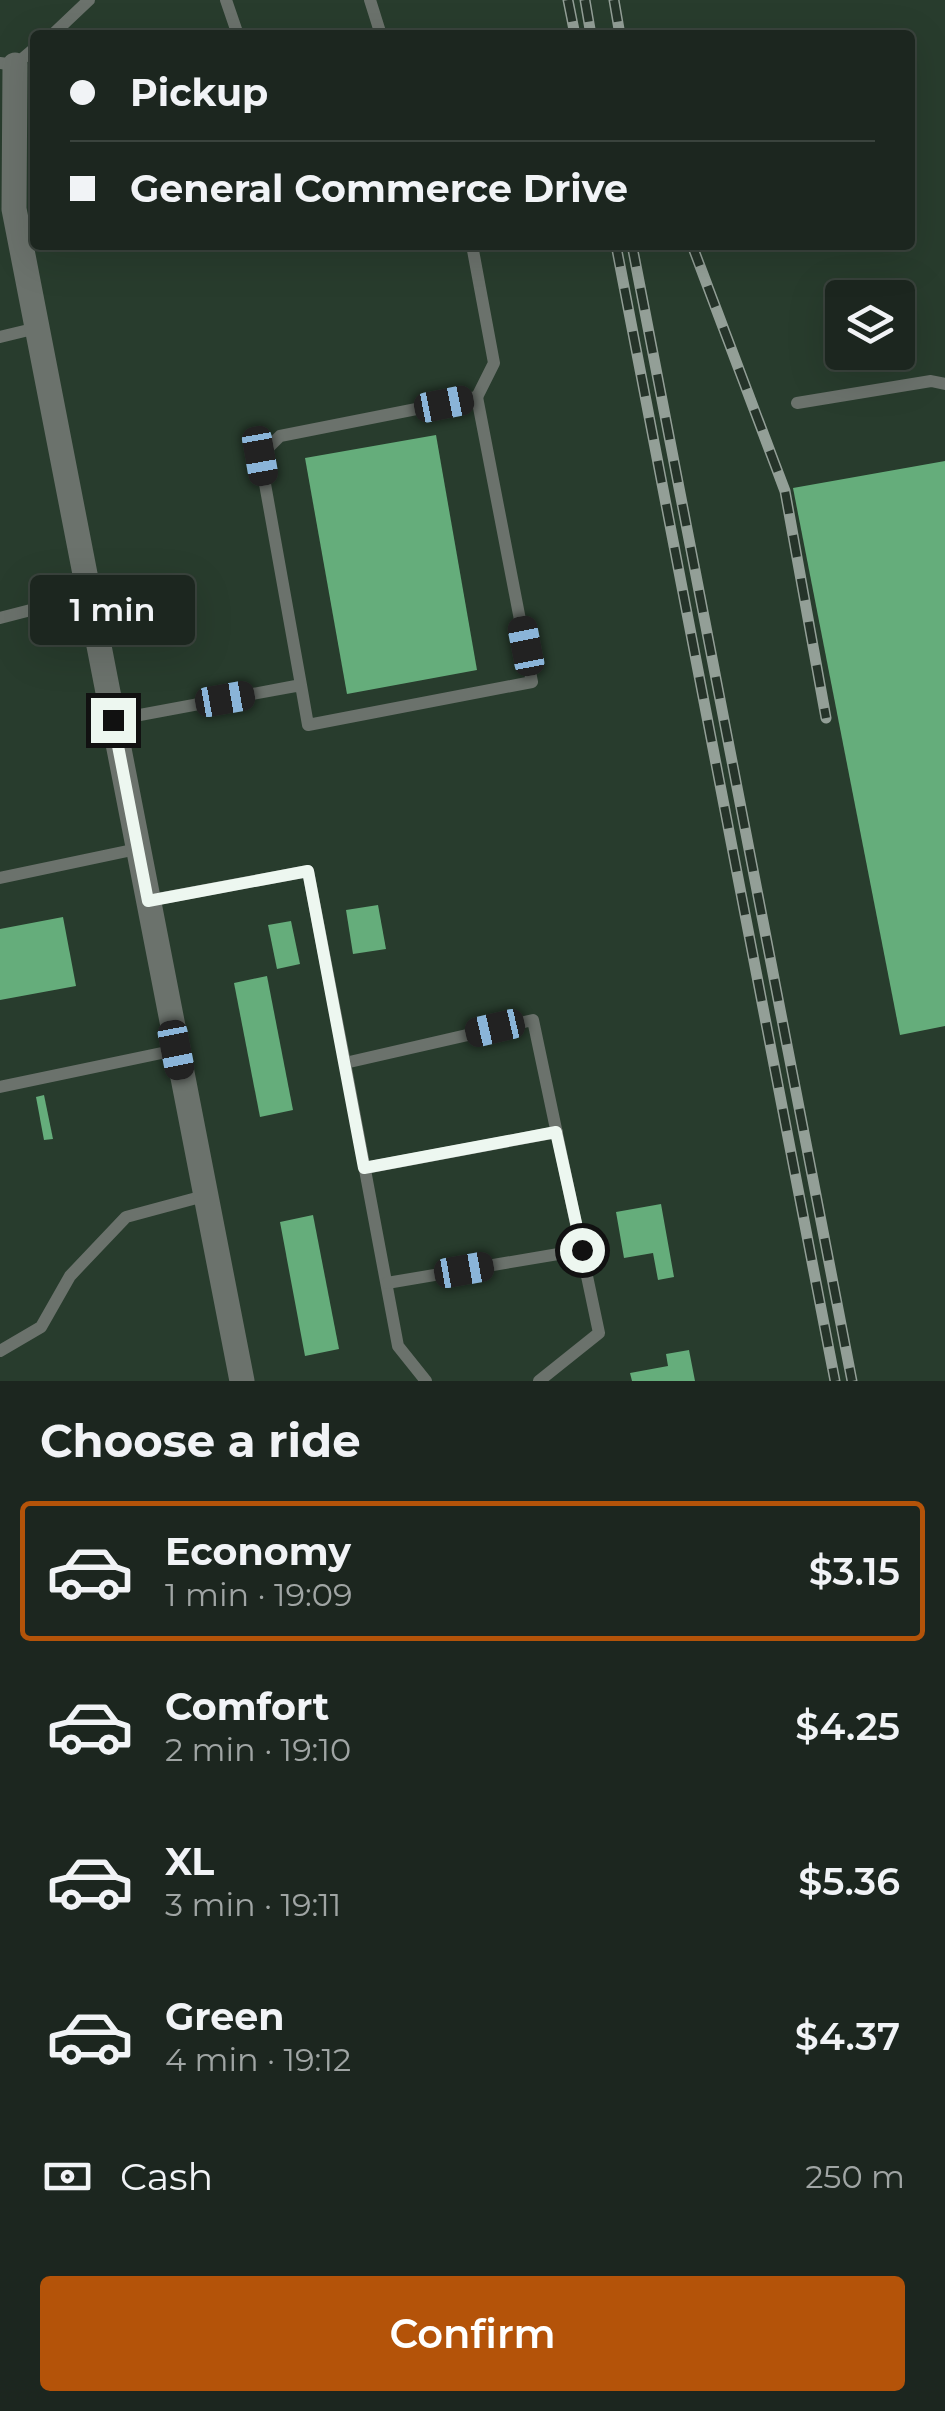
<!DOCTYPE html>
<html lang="en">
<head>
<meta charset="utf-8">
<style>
  body { margin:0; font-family:Montserrat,sans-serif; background:#29322c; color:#f1f3f6; height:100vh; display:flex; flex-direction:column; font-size:38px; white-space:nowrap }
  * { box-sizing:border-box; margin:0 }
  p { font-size:32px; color:#a0a5a4 }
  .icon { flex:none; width:55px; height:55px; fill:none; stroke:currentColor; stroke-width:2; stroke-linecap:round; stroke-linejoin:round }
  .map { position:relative; height:1381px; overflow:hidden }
  .panel { display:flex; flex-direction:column; background:#1c261f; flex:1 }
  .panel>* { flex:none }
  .hud { position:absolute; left:30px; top:30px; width:885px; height:220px; border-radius:10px; box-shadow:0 10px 40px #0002,0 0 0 2px #3a433d; display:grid; align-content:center; height:220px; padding:0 40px; background:#1c261f }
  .controls { position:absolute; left:825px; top:280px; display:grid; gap:20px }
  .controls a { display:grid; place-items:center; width:90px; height:90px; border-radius:10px; background:#1c261f; box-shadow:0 10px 40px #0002,0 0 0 2px #3a433d; font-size:50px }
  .end { position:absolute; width:45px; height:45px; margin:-22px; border:12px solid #edf7f0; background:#111; box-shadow:0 0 0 5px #111 }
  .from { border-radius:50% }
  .bubble { position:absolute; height:70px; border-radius:10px; background:#1c261f; box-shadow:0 10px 40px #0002,0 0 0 2px #3a433d; font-size:32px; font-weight:600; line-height:70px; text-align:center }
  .car { position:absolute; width:30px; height:60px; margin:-30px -15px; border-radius:12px; box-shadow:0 0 8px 2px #0007; background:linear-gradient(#222 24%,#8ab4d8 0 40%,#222 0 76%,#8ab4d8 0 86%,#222 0) }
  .hud b { display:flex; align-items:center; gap:35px; height:95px; font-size:38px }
  .hud b+b { border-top:2px solid #3a433d }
  .hud i { width:25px; height:25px; background:#f1f3f6 }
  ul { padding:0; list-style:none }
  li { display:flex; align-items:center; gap:30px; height:140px; margin:0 20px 15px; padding:0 20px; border:5px solid transparent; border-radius:10px }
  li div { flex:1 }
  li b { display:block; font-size:38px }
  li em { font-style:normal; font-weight:600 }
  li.active { border-color:#b45309 }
  li>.icon { width:90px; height:90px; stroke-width:1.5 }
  h2 { padding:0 40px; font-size:45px; line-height:120px }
  .pay { display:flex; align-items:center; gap:25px; height:110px; padding:0 40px; font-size:38px }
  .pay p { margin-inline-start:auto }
  .action { display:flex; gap:20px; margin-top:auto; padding:20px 40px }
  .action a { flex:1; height:115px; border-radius:10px; background:#b45309; color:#fff; font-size:40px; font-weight:600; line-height:115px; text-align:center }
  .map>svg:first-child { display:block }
  .built { fill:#283c2d; fill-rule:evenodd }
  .building { fill:#65ad7b }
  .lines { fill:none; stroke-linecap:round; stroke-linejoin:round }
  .service { stroke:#6b726c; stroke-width:12 }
  .minor { stroke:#6b726c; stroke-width:25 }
  .rail-casing { stroke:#939f97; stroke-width:11 }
  .rail { stroke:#253329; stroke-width:8; stroke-dasharray:22; stroke-linecap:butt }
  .route { stroke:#edf7f0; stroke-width:12 }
</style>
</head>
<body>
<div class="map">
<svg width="945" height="1381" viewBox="0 0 945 1381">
  <rect width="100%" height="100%" fill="#253329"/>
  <path class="built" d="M0,0H945V1381H0ZM35,35H910V245H35ZM842,298H898V352H842Z"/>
  <g class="building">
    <path d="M436,435L477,670L347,694L305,458Z"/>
    <path d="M945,461V1026L900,1035L793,488Z"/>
    <path d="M378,905L386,949L353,954L346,910Z"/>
    <path d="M63,917L76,986L0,1000V929Z"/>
    <path d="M291,921L300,964L277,969L268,925Z"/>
    <path d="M267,976L293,1110L260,1117L234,983Z"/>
    <path d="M44,1095L53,1139L44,1140L36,1097Z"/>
    <path d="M661,1204L674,1277L658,1280L653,1253L624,1258L616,1212Z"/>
    <path d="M313,1215L339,1349L305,1356L280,1222Z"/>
    <path d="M689,1350L695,1381H632L630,1373L668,1366L666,1354Z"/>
  </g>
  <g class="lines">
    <g class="service">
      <path d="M226,0L238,35"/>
      <path d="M370,0L381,35"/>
      <path d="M52,35L89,0"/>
      <path d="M0,63L15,65L35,48"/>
      <path d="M472,245L494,363L477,397"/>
      <path d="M0,337L37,328"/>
      <path d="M797,403L931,381L945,384"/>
      <path d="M0,618L89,595"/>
      <path d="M113,720L301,685L260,456L280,436L477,397L532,682L308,725L301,685"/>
      <path d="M0,878L137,849"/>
      <path d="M147,901L308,871L345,1063L533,1020L599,1333L539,1381"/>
      <path d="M345,1063L398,1346L426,1381"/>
      <path d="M0,1087L176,1050"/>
      <path d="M365,1168L557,1132"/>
      <path d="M387,1283L582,1250"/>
      <path d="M0,1351L41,1327L70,1276L126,1217L204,1196"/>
    </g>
    <path class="minor" d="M15,65L14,209L242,1381"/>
    <g class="rail-casing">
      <g id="rail">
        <path d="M568,0L575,35"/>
        <path d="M585,0L591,35"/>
        <path d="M614,0L620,35"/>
        <path d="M616,245L835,1381"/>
        <path d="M632,245L852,1381"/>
        <path d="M692,245L785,491L826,718"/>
      </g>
    </g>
    <use href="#rail" class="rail"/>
  </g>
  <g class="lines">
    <path class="route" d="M113,720L148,901L308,871L364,1168L556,1132L582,1250"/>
  </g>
</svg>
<div class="controls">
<a><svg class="icon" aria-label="layers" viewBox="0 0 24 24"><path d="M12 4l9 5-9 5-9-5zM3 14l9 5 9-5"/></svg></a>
</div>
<i class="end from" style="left:582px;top:1250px"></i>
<i class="end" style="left:113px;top:720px"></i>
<div class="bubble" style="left:30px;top:575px;width:165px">1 min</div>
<i class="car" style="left:444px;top:404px;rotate:79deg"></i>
<i class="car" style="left:260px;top:456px;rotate:170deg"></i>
<i class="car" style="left:526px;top:646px;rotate:349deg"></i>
<i class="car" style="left:225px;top:699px;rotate:80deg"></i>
<i class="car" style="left:495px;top:1028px;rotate:257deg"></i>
<i class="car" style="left:176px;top:1050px;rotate:169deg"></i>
<i class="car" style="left:464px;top:1270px;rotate:80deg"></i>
<div class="hud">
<b><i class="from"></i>Pickup</b>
<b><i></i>General Commerce Drive</b>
</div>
</div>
<section class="panel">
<h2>Choose a ride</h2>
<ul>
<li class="active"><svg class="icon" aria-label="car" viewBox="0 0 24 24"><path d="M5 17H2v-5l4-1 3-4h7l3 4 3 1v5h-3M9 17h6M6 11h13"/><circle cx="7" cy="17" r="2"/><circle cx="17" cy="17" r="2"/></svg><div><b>Economy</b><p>1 min · 19:09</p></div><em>$3.15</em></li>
<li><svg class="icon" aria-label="car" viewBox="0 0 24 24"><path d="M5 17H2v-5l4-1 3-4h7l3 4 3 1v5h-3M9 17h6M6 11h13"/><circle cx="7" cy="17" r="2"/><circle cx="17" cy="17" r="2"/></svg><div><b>Comfort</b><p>2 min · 19:10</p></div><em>$4.25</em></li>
<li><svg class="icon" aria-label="car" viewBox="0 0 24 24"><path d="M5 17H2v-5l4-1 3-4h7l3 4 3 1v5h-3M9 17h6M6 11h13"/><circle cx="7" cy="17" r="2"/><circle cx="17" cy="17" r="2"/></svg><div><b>XL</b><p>3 min · 19:11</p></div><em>$5.36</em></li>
<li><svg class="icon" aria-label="car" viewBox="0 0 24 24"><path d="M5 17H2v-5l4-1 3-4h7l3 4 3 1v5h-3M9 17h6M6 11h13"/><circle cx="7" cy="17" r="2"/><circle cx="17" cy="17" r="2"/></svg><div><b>Green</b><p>4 min · 19:12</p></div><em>$4.37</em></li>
</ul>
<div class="pay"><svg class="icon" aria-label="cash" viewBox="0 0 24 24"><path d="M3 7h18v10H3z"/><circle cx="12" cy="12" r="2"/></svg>Cash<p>250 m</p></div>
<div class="action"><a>Confirm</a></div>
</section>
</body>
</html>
